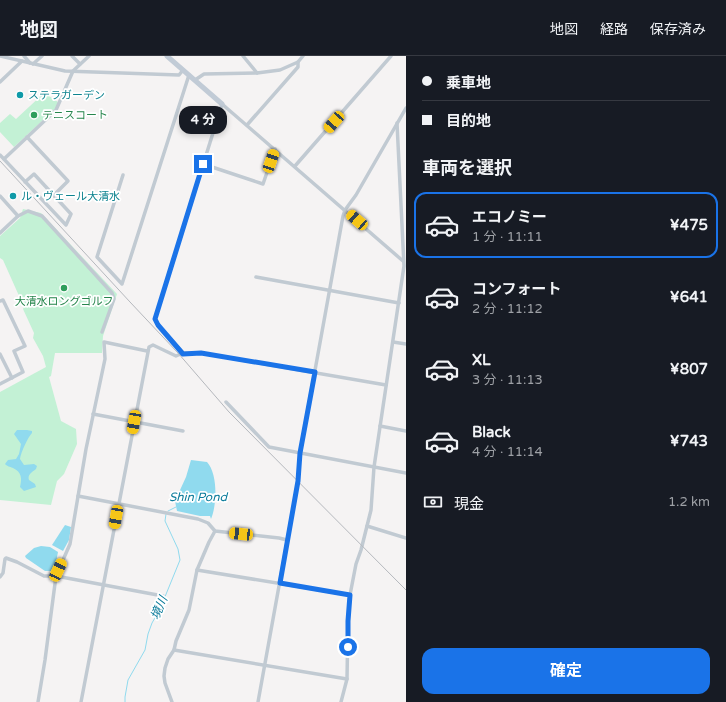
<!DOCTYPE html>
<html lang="ja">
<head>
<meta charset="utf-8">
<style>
  body { margin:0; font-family:"Varela Round","Noto Sans JP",sans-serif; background:#242831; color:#f1f3f6; height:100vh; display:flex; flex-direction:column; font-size:15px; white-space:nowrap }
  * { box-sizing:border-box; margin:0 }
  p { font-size:13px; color:#9ea1a6 }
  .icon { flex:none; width:22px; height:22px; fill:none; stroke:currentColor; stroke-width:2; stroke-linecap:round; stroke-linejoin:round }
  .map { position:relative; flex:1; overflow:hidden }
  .panel { display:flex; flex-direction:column; background:#171b24; width:320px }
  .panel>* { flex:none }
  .hud { display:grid; align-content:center; height:88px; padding:0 16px; background:#171b24 }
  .end { position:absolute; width:18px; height:18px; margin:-9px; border:5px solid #1a73e8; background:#fff; box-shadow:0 0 0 2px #fff }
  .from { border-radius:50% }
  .bubble { position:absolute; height:28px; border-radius:12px; background:#171b24; box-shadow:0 2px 6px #0003; font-size:13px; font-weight:700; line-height:28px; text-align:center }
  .car { position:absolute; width:12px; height:24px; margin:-12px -6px; border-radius:5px; box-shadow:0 0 3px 1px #0007; background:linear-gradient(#f5c518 24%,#345 0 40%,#f5c518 0 76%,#345 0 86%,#f5c518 0) }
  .hud b { display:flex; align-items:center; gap:14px; height:38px; font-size:15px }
  .hud b+b { border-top:1px solid #363941 }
  .hud i { width:10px; height:10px; background:#f1f3f6 }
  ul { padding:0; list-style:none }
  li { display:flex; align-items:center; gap:12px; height:66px; margin:0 8px 6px; padding:0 8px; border:2px solid transparent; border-radius:12px }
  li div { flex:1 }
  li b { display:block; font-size:15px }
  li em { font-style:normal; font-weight:700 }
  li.current { border-color:#1a73e8 }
  li>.icon { width:36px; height:36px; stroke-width:1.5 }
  h2 { padding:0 16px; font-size:18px; line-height:48px }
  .pay { display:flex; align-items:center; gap:10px; height:44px; padding:0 16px; font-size:15px }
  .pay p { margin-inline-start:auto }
  .action { display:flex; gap:8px; margin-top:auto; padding:8px 16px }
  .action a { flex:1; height:46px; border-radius:12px; background:#1a73e8; color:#fff; font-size:16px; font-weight:700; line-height:46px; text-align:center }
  header { display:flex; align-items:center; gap:24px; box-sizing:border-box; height:56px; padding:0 20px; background:#171b24; border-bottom:1px solid #363941 }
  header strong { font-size:19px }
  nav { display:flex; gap:22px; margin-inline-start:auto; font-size:14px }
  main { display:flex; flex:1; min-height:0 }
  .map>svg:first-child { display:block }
  .green { fill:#c3f1d5 }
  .water { fill:#90daee }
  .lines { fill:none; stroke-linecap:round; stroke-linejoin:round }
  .stream { stroke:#90daee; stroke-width:1 }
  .street { stroke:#c1cad2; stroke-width:3.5 }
  .secondary { stroke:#c1cbd6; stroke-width:5 }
  .rail { stroke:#b5b8bd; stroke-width:1 }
  .route { stroke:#1a73e8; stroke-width:5 }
  .culture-dot { fill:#0f9aa8; stroke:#fff; stroke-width:1.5 }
  .leisure-dot { fill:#2e9e5b; stroke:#fff; stroke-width:1.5 }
  .labels { text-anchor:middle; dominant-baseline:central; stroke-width:3.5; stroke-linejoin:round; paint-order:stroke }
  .culture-label { font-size:11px; fill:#0d838f; stroke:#fff; text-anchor:start }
  .leisure-label { font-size:11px; fill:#27864d; stroke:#fff; text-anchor:start }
  .water-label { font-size:12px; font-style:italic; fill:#0c7c9b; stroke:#fff }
</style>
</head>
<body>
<header>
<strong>地図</strong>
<nav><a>地図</a><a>経路</a><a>保存済み</a></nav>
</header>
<main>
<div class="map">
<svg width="406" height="646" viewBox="0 0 406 646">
  <rect width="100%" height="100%" fill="#f5f3f3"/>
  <g class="green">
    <path d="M44,37L58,46L56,52L14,91L0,76V67L10,58L16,63Z"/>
    <path d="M23,153L41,157L117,238L103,280L102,297H55L51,320L49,321L61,365L76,373L77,388L64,418L57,425L51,449L0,444V336L46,311L43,300L33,282L34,277L23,253L24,251L3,204L0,202V180L20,162Z"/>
  </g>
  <g class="water">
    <path d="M17,374H27L32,375V377C28,381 21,396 20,403L24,409L34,408L37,410L36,413C32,416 27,419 29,424L35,428L36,431L24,435L20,431C22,423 22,416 13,412C9,410 8,411 5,408L8,404L16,403L19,398L21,388L14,378Z"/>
    <path d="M191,404L207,406C218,418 217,449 211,463L210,460H200L177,455L175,445L186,421Z"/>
    <path d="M65,469L71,471L69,484L63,495L52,489Z"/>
    <path d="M41,490L50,491L58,496L56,506L51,515H45L26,502L25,500L34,492Z"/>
  </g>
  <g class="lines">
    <g class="stream">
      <path d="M168,455L176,451"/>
      <path d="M125,646V641L128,624L145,594L148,578L152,567L160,553L180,504L178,493L165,465L166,458"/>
    </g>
    <g class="street">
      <path d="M0,0L65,15L179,19L183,14"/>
      <path d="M24,0L30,7"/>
      <path d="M72,0L80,8"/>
      <path d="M243,0L257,17"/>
      <path d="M33,8L42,0"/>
      <path d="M195,24L204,18L257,17L280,14L298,6L303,0"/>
      <path d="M0,26L22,5"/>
      <path d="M247,69L298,11V6"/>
      <path d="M27,81L68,125L54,139"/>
      <path d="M0,99L66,169L71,158L34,118L25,126"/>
      <path d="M4,103L56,54L73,15L89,0"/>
      <path d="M203,108L263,128L275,93"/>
      <path d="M295,110L391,0"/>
      <path d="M123,119L97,201L122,228L189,19"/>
      <path d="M0,140L18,160L0,177"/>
      <path d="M18,160L28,155L42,160L112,237L114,243L102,276"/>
      <path d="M256,221L399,247"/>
      <path d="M0,245L3,244L25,290L14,295L23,316L0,328"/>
      <path d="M393,286L406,288"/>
      <path d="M183,297L158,269L155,263L222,48L403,205"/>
      <path d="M0,298L12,322"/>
      <path d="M226,346L269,391L406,417"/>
      <path d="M93,358L183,375"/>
      <path d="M380,370L406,375"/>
      <path d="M78,440L198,463L208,467L215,475L279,482L287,484"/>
      <path d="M367,470L406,482"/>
      <path d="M197,514L350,539"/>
      <path d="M0,521L3,517L5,503L6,502L17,506L44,520H56L163,540"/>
      <path d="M174,594L347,623"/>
      <path d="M38,646L45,604L56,520L70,488L86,393L105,303L104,286L147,295"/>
      <path d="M81,646L149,291L153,289L176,300L183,297H201L386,329"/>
      <path d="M172,646L165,627L164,620L165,612L168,603L174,594L176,585L189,554L197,514L209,486L215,475"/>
      <path d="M258,646L298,425L300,397L343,160L345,154L356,139L406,52"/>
      <path d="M341,646L347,623L348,565L350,539L356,508L361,494L371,454L374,411L404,210L397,67"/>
    </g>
    <path class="secondary" d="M167,0L222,48"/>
    <path class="rail" d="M0,105L130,246L178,297L229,356L406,534"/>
  </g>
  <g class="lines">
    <path class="route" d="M203,108L155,263L158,269L183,298L201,297L315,316L300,397L298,425L280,527L350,539L348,565V591"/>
  </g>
  <g class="culture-dot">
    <circle cx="20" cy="39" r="4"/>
    <circle cx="13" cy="140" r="4"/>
  </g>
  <g class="leisure-dot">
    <circle cx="34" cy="59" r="4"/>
    <circle cx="64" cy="232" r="4"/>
  </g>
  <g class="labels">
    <g class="culture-label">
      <text x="28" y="39">ステラガーデン</text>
      <text x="21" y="140">ル・ヴェール大清水</text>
    </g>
    <g class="leisure-label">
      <text x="42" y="59">テニスコート</text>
      <text x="64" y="245" text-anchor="middle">大清水ロングゴルフ</text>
    </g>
    <g class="water-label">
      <text x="198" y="441">Shin Pond</text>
      <text transform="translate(159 552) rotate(-67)">境川</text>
    </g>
  </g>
</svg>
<i class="end from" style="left:348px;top:591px"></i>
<i class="end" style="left:203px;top:108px"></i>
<div class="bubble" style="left:179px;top:50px;width:48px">4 分</div>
<i class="car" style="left:334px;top:66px;rotate:221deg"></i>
<i class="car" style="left:271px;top:105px;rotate:19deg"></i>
<i class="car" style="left:357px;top:164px;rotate:311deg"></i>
<i class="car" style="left:134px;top:366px;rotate:190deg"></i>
<i class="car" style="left:116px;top:461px;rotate:190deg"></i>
<i class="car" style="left:241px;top:478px;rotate:276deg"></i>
<i class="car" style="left:58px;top:514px;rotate:25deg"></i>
</div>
<section class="panel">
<div class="hud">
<b><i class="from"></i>乗車地</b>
<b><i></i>目的地</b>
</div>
<h2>車両を選択</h2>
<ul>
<li class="current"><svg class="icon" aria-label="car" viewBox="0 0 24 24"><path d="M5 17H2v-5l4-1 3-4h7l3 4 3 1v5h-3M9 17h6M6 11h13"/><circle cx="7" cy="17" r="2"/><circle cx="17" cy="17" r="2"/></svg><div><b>エコノミー</b><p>1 分 · 11:11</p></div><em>¥475</em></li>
<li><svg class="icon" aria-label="car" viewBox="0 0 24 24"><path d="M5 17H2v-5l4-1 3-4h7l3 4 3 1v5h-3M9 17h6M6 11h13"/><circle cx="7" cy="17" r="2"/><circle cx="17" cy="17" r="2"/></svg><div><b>コンフォート</b><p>2 分 · 11:12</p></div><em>¥641</em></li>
<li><svg class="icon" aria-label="car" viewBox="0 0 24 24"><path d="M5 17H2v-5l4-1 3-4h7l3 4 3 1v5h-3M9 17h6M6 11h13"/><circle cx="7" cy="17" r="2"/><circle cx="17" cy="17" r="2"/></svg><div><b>XL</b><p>3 分 · 11:13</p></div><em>¥807</em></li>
<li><svg class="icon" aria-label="car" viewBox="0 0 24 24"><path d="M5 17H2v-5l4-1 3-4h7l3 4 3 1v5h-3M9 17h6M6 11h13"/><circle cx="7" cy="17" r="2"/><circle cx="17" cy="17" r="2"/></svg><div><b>Black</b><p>4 分 · 11:14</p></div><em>¥743</em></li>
</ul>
<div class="pay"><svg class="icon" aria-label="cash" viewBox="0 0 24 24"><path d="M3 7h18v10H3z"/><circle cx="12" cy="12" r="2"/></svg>現金<p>1.2 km</p></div>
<div class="action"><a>確定</a></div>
</section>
</main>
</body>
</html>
